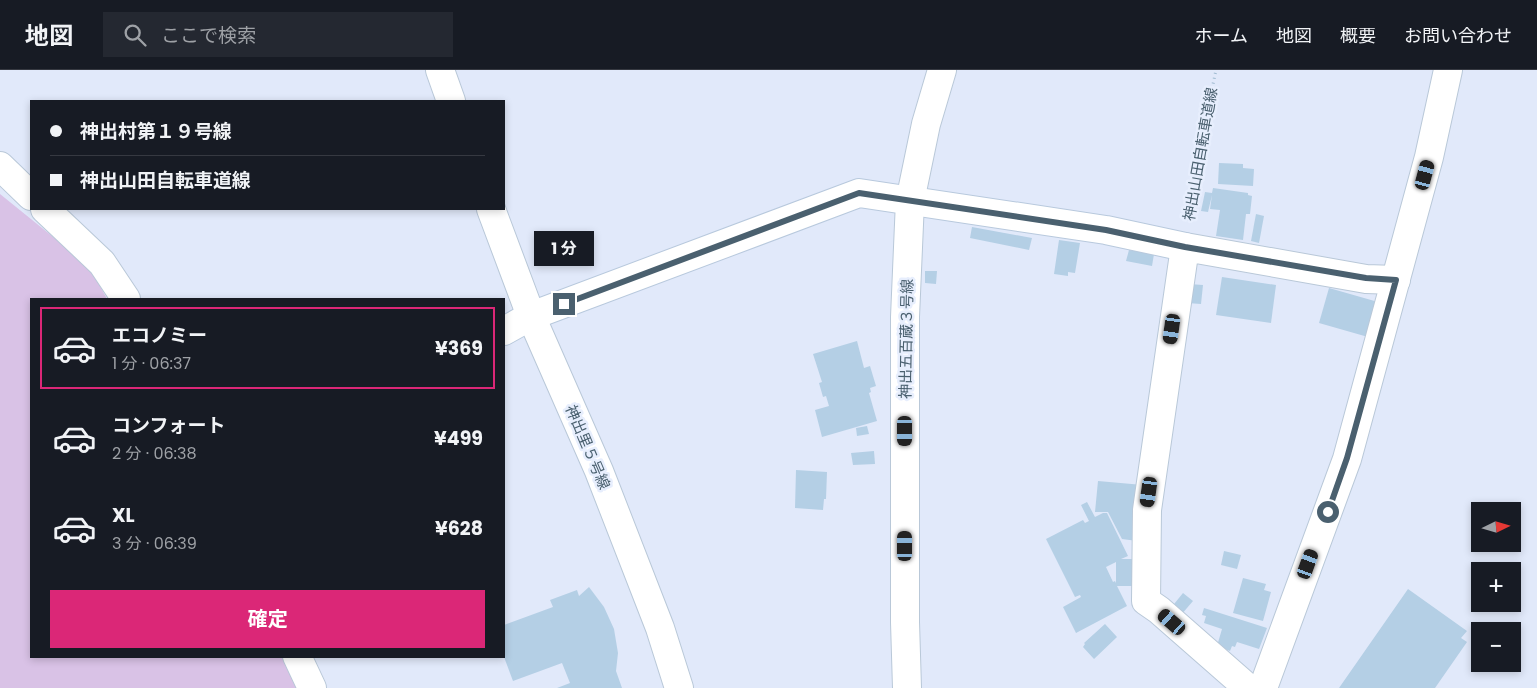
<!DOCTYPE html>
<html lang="ja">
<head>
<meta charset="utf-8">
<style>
  body { margin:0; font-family:Poppins,"Noto Sans JP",sans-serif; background:#242831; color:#f1f3f6; height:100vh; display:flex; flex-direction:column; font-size:19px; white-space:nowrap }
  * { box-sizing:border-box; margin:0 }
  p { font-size:16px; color:#9ea1a6 }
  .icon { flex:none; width:28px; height:28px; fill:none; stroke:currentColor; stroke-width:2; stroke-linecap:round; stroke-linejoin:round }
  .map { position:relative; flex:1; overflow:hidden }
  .panel { position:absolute; left:30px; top:228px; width:475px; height:360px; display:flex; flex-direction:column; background:#171b24; border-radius:0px; box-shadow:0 2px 8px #0003 }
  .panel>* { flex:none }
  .guide { position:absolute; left:30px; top:30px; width:475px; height:110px; border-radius:0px; box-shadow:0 2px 8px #0003; display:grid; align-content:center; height:110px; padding:0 20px; background:#171b24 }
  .needle { width:32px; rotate:85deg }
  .fabs { position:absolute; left:1471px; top:432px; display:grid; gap:10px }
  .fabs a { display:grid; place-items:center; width:50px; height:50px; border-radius:0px; background:#171b24; box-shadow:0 2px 8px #0003; font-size:25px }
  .end { position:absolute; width:22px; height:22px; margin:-11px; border:6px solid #4a606f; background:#fff; box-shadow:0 0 0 2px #fff }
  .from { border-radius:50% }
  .bubble { position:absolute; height:35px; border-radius:0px; background:#171b24; box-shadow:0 2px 8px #0003; font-size:16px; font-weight:700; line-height:35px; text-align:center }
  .car { position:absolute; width:15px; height:30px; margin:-15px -8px; border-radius:6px; box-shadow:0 0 4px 1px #0007; background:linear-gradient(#222 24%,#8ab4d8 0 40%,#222 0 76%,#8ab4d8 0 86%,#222 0) }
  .guide b { display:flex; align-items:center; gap:18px; height:48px; font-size:19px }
  .guide b+b { border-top:1px solid #363941 }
  .guide i { width:12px; height:12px; background:#f1f3f6 }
  ul { padding:9px 0 0; list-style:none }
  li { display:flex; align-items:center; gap:15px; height:82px; margin:0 10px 8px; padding:0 10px; border:2px solid transparent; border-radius:0px }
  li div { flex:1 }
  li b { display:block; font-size:19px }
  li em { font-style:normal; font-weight:700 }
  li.on { border-color:#db2777 }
  li>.icon { width:45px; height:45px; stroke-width:1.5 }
  .button { display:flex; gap:10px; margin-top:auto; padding:10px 20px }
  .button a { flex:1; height:58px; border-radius:0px; background:#db2777; color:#fff; font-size:20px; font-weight:700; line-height:58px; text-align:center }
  header { display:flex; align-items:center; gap:30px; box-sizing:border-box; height:70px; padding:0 25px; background:#171b24; border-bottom:1px solid #363941 }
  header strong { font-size:24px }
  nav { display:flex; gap:28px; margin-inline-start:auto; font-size:18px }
  .search { width:350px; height:45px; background:#242831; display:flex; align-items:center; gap:12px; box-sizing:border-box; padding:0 18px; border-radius:0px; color:#9ea1a6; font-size:19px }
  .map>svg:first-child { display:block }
  .green { fill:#d9c2e6 }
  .building { fill:#b4cfe5; fill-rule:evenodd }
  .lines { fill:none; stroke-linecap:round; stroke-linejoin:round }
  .minor-casing { stroke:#b9c8d8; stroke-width:30 }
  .tertiary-casing { stroke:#b9c8d8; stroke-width:30 }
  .secondary-casing { stroke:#b8c9dd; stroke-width:30 }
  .path { stroke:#9fbbd1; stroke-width:3; stroke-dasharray:1 4; stroke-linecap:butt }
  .minor { stroke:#fff; stroke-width:28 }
  .tertiary { stroke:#fff; stroke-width:28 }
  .secondary { stroke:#fff; stroke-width:28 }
  .route { stroke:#4a606f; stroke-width:6 }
  .labels { text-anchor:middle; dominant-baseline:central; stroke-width:5; stroke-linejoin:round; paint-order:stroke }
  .street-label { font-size:15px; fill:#4a606f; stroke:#e7eefd }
</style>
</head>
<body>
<header>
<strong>地図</strong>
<div class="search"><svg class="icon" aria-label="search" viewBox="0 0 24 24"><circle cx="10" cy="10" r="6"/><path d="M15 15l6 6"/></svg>ここで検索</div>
<nav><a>ホーム</a><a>地図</a><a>概要</a><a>お問い合わせ</a></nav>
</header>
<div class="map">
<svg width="1537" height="618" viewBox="0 0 1537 618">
  <rect width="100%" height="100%" fill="#e1e9fa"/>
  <path class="green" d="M0,124L89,196L107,229H31V586H283L297,618H0Z"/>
  <g class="building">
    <path d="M1219,93L1243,94V98L1254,99L1253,116L1218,114Z"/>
    <path d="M1213,118L1248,123V125L1252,126L1250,144H1246L1243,170L1216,166L1220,140L1210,139L1212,125L1208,142L1201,141L1205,122L1212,123Z"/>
    <path d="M1256,144L1264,146L1259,173L1251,171Z"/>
    <path d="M972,157L1032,168L1029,180L970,168Z"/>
    <path d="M1059,170L1080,173L1075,203L1068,202V206L1054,204Z"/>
    <path d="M1129,180L1154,184L1152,196L1126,191Z"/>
    <path d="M925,201H937L936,214L925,213Z"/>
    <path d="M1222,207L1276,215L1271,253L1216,245Z"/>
    <path d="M1189,214L1203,215L1201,234L1187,233Z"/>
    <path d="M1329,218L1378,232L1368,267L1319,253Z"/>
    <path d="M857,271L864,298L870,296L876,316L870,318L871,322L869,323L877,351L822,367L815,340L829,336L826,326L823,327L819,313L822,312L813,284Z"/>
    <path d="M867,356L869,364L857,366L856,358Z"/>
    <path d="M874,381L875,394L853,395L851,383Z"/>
    <path d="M796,400L827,402L826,429H824L823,440L795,438Z"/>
    <path d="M1098,411L1143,415L1137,471L1122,469L1108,442H1095Z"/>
    <path d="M1087,432L1095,447L1103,443H1107L1128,486L1121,489H1136V516H1117L1127,536L1076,563L1063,537L1081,527L1080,525L1075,527L1046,469L1083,450L1085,453L1089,451L1081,435ZM1116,492V513L1115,511L1113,512L1106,497Z"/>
    <path d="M1224,481L1241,485L1237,499L1221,495Z"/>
    <path d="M1243,508L1266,514L1264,520L1271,522L1263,551L1233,543Z"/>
    <path d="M589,517L604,537L614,559L618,583L616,601L622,618H557L570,613L562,593L513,611L504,587V555L553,537L550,530L577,520L579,526Z"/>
    <path d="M1408,519L1467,561L1461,568L1467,572L1435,618H1339Z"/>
    <path d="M1183,523L1193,531L1175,552L1166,544Z"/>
    <path d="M1204,538L1267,558L1259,579L1237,572L1235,577L1232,576L1230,581L1217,576L1222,559L1204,553L1206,546L1202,545Z"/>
    <path d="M1105,554L1117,567L1094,589L1083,577L1085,574L1084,573Z"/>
  </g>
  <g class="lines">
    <g class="minor-casing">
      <g id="minor">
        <path d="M440,0L451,31"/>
        <path d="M491,139L531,246L599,401L660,558L679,618"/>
        <path d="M907,618L905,552V247L910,131L926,54L942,0"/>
        <path d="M1248,618L1159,540L1146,531L1147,440L1185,177L1366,209L1396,210"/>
        <path d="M1263,618L1347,389L1429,87L1448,0"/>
      </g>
    </g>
    <g class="tertiary-casing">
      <g id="tertiary">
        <path d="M0,96L31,126"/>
        <path d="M45,139L102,193L126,229"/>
        <path d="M297,586L312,618"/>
      </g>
    </g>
    <g class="secondary-casing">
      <path id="secondary" d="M504,261L531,246L859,123L1106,160L1185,177"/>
    </g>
    <path class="path" d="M1187,151L1188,133L1216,0"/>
    <use href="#minor" class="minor"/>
    <use href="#tertiary" class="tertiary"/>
    <use href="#secondary" class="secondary"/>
  </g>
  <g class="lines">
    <path class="route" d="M564,234L859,123L1106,160L1185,177L1366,208L1396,210L1347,388L1328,442"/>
  </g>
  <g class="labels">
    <g class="street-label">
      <text transform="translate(1200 84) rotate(-80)">神出山田自転車道線</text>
      <text transform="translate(906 269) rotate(-89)">神出五百蔵３号線</text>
      <text transform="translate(588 377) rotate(67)">神出里５号線</text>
    </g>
  </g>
</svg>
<div class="fabs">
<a><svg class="needle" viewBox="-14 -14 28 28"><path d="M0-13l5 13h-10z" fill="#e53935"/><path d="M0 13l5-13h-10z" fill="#9ea1a6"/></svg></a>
<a>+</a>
<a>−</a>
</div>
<i class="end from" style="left:1328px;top:442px"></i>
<i class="end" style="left:564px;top:234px"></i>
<div class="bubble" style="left:534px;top:161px;width:60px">1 分</div>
<i class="car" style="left:1425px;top:105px;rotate:15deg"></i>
<i class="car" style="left:1172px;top:259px;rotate:188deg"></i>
<i class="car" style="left:905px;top:361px;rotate:180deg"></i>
<i class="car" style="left:1149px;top:422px;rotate:188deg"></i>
<i class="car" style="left:905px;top:476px;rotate:0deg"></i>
<i class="car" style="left:1308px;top:494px;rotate:20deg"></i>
<i class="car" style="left:1172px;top:552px;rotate:311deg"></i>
<div class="guide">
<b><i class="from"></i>神出村第１９号線</b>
<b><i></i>神出山田自転車道線</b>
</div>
<section class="panel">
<ul>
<li class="on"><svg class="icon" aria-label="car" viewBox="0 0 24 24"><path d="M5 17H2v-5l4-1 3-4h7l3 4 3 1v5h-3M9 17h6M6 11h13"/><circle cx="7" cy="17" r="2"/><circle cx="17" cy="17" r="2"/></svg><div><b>エコノミー</b><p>1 分 · 06:37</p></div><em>¥369</em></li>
<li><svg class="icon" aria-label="car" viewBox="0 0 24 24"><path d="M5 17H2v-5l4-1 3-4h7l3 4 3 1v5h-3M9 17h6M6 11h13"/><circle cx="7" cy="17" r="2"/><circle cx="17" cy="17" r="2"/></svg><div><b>コンフォート</b><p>2 分 · 06:38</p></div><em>¥499</em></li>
<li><svg class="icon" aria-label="car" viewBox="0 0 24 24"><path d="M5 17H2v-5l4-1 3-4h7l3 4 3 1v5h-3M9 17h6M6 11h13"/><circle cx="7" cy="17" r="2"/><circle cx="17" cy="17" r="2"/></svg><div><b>XL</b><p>3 分 · 06:39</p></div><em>¥628</em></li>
</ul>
<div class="button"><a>確定</a></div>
</section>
</div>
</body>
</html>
